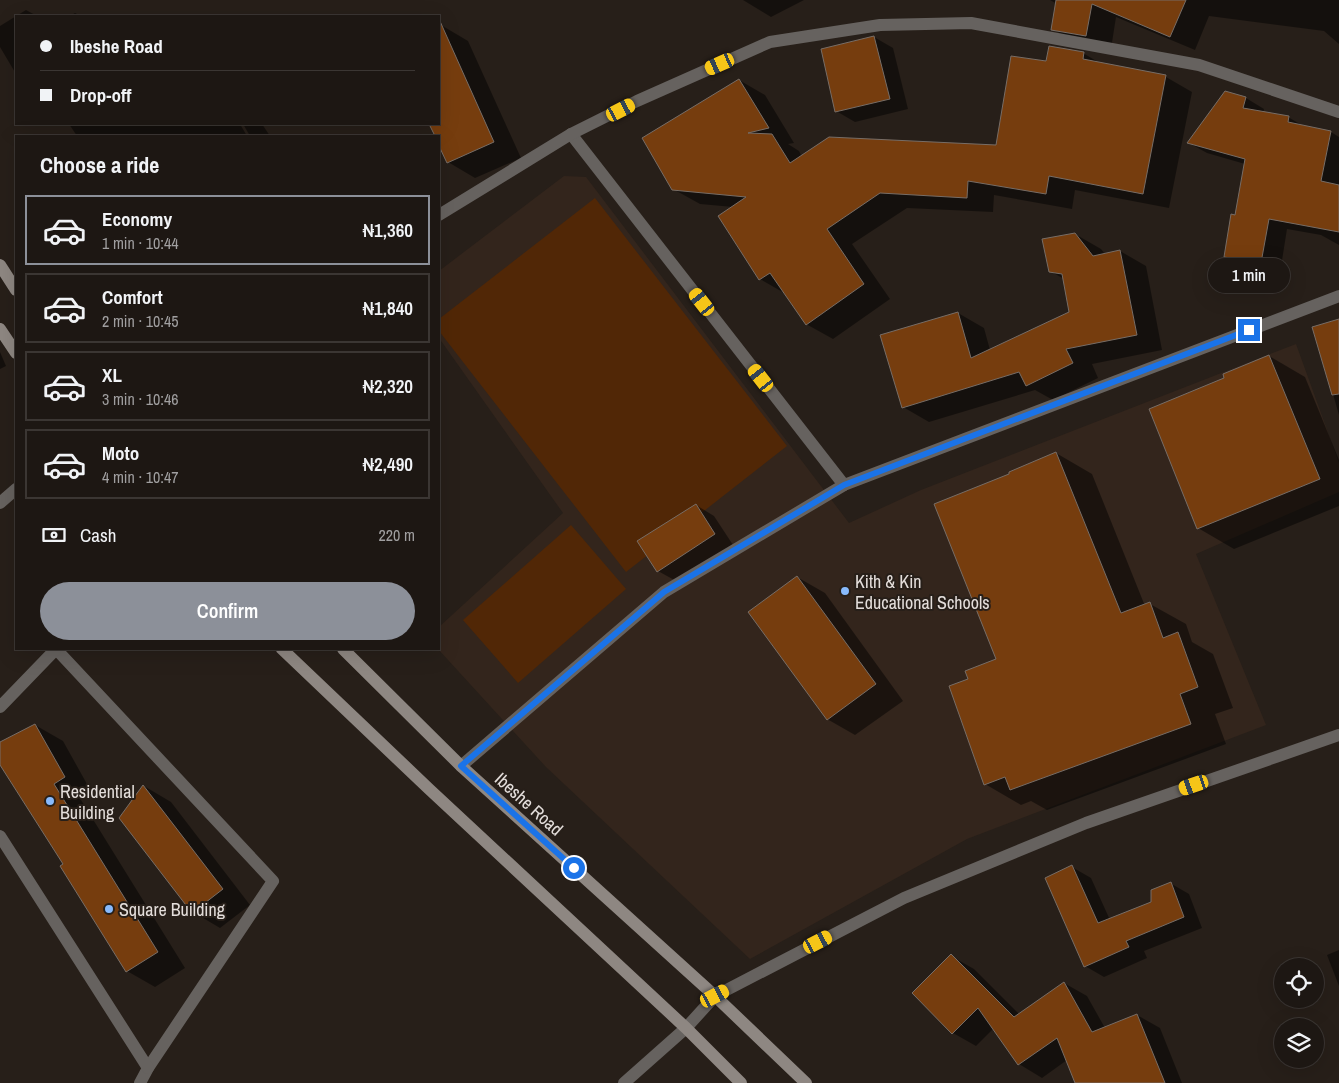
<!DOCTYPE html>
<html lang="en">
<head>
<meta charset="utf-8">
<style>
  body { margin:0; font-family:"Archivo Narrow",sans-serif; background:#25201c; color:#f1f3f6; height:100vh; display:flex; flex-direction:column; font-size:19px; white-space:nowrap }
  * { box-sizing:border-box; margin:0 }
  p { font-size:16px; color:#a09fa0 }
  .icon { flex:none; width:28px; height:28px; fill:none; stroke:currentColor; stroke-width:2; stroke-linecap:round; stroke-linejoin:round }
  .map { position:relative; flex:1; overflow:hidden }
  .panel { position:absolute; left:15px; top:135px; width:425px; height:515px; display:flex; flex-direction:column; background:#1d1713; border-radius:0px; box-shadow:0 5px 20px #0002,0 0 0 1px #3b3633 }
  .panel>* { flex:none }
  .banner { position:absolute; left:15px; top:15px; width:425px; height:110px; border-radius:0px; box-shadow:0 5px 20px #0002,0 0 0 1px #3b3633; display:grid; align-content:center; height:110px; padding:0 25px; background:#1d1713 }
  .fabs { position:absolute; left:1274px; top:958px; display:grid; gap:10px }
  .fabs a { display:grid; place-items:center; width:50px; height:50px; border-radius:50%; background:#1d1713; box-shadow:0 5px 20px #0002,0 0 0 1px #3b3633; font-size:25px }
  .end { position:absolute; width:22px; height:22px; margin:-11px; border:6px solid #1a73e8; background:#fff; box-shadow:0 0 0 2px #fff }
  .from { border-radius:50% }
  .bubble { position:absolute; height:35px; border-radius:18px; background:#1d1713; box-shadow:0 5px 20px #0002,0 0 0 1px #3b3633; font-size:16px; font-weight:600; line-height:35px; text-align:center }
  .car { position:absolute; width:15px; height:30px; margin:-15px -8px; border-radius:6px; box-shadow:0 0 4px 1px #0007; background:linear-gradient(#f5c518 24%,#345 0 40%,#f5c518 0 76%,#345 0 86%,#f5c518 0) }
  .banner b { display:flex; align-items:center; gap:18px; height:48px; font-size:19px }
  .banner b+b { border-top:1px solid #3b3633 }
  .banner i { width:12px; height:12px; background:#f1f3f6 }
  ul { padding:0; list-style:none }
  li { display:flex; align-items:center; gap:15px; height:70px; margin:0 10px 8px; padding:0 15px; border:2px solid #3b3633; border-radius:0px }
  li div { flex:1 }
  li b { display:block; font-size:19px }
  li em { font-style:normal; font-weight:600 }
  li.active { border-color:#8c9099 }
  li>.icon { width:45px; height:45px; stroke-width:1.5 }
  h2 { padding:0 25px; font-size:22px; line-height:60px }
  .pay { display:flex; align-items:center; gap:12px; height:55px; padding:0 25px; font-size:19px }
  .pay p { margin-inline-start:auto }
  .primary-button { display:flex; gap:10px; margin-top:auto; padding:10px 25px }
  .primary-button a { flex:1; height:58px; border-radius:30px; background:#8c9099; color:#fff; font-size:20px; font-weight:600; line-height:58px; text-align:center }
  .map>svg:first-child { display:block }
  .built { fill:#33251c }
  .green { fill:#512706 }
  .shadow { fill:#0007 }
  .building { fill:#763d0e; stroke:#776d66 }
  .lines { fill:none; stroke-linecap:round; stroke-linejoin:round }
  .minor { stroke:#66625f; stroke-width:12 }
  .secondary { stroke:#8e8782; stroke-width:12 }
  .route { stroke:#1a73e8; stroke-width:6 }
  .poi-dot { fill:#88bafc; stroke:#271f19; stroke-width:2 }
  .labels { text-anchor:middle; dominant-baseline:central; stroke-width:4; stroke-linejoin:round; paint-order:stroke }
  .poi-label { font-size:18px; fill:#e4dedb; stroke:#271f19; text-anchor:start }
  .street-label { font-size:18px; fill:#e4dedb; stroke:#271f19 }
</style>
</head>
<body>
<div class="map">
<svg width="1339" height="1083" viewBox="0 0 1339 1083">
  <rect width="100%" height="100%" fill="#271f19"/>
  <path class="built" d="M564,176L586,177L849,523L921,490L1296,344L1339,463V492L1196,554L1266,725L967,839L750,959L546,767L438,649L439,627L563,513L439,338V271Z"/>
  <g class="green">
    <path d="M595,198L787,446L626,572L439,331V319Z"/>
    <path d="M571,525L626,589L518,683L463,620Z"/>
  </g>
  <g class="shadow">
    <path d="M743,0H804L771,17Z"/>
    <path d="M1050,0H1339V44L1324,31L1209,16L1195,50L1116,17L1111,49L1077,43L1053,29L1057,4Z"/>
    <path d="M26,10L37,16H16V74L0,47V26Z"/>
    <path d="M75,13L81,16H70Z"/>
    <path d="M441,25L468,41L521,158L475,178L448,162L439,143V136H436L430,124H439V26Z"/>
    <path d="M874,37L893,48L908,109L855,122L836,111Z"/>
    <path d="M1083,53L1103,65L1166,77L1192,92L1169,208L1075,190L1072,209L994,195L993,212L907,208L852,244L890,299L833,339L806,324L786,294L760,279L733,207L700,204L673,189L739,80L765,95L794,143L788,144L799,151L802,157L997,146L1047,62Z"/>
    <path d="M1246,98L1264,109L1263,113L1288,117L1305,127L1331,132L1339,137V245L1321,235L1287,229L1280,273L1244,267L1225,257L1236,216L1245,164L1207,153L1189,143Z"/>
    <path d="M69,124H240L247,136H77Z"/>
    <path d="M243,124H262L270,136H250Z"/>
    <path d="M1075,234L1101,249L1105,254L1120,251L1146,266L1162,350L1092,364L1098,378L1053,400L1035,390L929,422L903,407L958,313L984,328L990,350L1070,313L1064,279L1050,271Z"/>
    <path d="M1339,321V415L1314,328Z"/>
    <path d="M0,352L6,366L0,369Z"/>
    <path d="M1269,356L1305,377L1339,460V506L1234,549L1198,528L1226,379Z"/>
    <path d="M1056,453L1092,474L1145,606L1150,604L1186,624L1192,642L1213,654L1233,708L1215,714L1226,744L1047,810L1031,801L1021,805L985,784L969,680L998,660L1011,474Z"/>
    <path d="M696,505L714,516L733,545L676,581L658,571Z"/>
    <path d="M797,577L825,593L903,701L855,735L827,719Z"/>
    <path d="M35,725L63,741L92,793L81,800L185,968L155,987L127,971L62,866L65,865L0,763V743Z"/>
    <path d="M144,786L171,802L250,905L220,928L193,912Z"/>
    <path d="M1072,867L1091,878L1110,920L1153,903L1170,883L1189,894L1202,928L1144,951L1147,958L1104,977L1085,966L1046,878Z"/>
    <path d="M1339,950V986L1327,955Z"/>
    <path d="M951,956L974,969L1020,1015L1064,983L1087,996L1105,1028L1137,1015L1160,1028L1182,1083H1076L1067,1060L1042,1078L1019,1064L994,1028L976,1046L953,1033Z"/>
  </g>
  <g class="building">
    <path d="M1056,0H1186L1170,37L1092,4L1086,36L1051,30Z"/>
    <path d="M439,19L494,142L447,163L439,146V136H435L429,124H439Z"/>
    <path d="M874,36L890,99L835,112L821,49Z"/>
    <path d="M1049,46L1084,52L1083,59L1166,75L1143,194L1049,176L1046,194L968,181L967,198L880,193L827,229L864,284L806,325L770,273L759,280L718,216L746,197L672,190L642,138L739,79L769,128L748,133L772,134L790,163L829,137L996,145L1011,56L1046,61Z"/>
    <path d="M1225,91L1246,97L1243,108L1289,116L1288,122L1331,131L1321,181L1339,185V232L1269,219L1261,263L1224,257L1231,214L1235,215L1245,159L1187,143Z"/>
    <path d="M1075,233L1093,256L1120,250L1137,335L1066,349L1073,363L1026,386L1019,372L902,408L880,335L958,312L971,358L1069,312L1062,274L1049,272L1042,239Z"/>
    <path d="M1339,319V394L1332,395L1312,327Z"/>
    <path d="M1269,355L1320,479L1197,529L1149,409L1224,378L1223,374Z"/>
    <path d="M1056,452L1121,613L1150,602L1163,638L1178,632L1198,687L1180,694L1191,724L1010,790L1005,777L984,785L949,686L968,679L965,671L996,659L934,504L1009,474V472Z"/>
    <path d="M696,504L715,534L657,572L637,541Z"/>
    <path d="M797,576L876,684L827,720L748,612Z"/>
    <path d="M35,724L65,777L54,784L158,952L126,972L60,866L63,864L0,765V742Z"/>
    <path d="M143,785L223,889L192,913L119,818Z"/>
    <path d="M1072,865L1098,923L1151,902V890L1171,882L1184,917L1126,941L1129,947L1084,967L1045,878Z"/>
    <path d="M951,954L1014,1017L1064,982L1092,1032L1137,1014L1165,1083H1075L1057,1038L1018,1065L978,1008L952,1034L912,993Z"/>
  </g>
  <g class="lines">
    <g class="minor">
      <path d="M571,134L844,485"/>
      <path d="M439,215L571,134L637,101L770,42L880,25L971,23L1199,65L1339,112"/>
      <path d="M0,503L16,489"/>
      <path d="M56,649L273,881L148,1068L140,1083"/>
      <path d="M0,707L56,649"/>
      <path d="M461,766L664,592L844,485L1339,296"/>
      <path d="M0,836L148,1068"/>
      <path d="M624,1083L686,1028L715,996L904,898L1086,823L1339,735"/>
    </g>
    <g class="secondary">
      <path d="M0,265L16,290"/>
      <path d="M0,329L16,353"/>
      <path d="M282,649L429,789L686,1028L741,1083"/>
      <path d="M343,649L461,766L715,996L806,1083"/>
    </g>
  </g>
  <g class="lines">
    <path class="route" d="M574,868L461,766L664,592L844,485L1249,330"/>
  </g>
  <g class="poi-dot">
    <circle cx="845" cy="591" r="5"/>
    <circle cx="50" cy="801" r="5"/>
    <circle cx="109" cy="909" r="5"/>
  </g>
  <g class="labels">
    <g class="poi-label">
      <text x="855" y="581">Kith &amp; Kin<tspan x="855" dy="21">Educational Schools</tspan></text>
      <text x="60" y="791">Residential<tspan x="60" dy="21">Building</tspan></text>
      <text x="119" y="909">Square Building</text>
    </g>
    <g class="street-label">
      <text transform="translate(529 804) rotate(42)">Ibeshe Road</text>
    </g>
  </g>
</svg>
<div class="fabs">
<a><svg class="icon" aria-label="locate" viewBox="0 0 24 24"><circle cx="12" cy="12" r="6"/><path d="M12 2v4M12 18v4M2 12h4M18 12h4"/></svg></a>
<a><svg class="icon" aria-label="layers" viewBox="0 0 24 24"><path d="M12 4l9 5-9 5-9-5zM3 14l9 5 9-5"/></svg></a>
</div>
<i class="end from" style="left:574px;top:868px"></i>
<i class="end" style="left:1249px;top:330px"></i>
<div class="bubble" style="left:1208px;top:258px;width:82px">1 min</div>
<i class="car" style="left:720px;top:64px;rotate:246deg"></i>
<i class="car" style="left:621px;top:110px;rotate:63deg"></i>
<i class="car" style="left:702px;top:302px;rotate:322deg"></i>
<i class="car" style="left:761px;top:378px;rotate:322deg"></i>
<i class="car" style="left:1194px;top:785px;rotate:251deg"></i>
<i class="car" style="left:818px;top:942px;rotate:63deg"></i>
<i class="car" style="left:715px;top:996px;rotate:63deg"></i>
<div class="banner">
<b><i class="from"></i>Ibeshe Road</b>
<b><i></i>Drop-off</b>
</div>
<section class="panel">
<h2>Choose a ride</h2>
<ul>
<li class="active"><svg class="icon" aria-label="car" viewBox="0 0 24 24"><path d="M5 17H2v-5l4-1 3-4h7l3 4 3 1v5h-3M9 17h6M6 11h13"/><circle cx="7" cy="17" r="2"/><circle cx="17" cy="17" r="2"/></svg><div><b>Economy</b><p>1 min · 10:44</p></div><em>₦1,360</em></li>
<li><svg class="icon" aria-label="car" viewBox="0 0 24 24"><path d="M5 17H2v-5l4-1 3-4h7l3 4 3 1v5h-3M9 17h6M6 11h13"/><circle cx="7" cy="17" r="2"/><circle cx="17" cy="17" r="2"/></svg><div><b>Comfort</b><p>2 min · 10:45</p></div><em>₦1,840</em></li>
<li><svg class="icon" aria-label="car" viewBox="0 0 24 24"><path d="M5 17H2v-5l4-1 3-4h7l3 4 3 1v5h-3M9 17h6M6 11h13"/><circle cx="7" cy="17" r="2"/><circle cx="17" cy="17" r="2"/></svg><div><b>XL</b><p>3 min · 10:46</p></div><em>₦2,320</em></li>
<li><svg class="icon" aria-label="car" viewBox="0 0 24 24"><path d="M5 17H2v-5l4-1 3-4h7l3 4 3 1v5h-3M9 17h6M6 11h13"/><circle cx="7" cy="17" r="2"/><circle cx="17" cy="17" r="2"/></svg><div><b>Moto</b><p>4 min · 10:47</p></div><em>₦2,490</em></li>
</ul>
<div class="pay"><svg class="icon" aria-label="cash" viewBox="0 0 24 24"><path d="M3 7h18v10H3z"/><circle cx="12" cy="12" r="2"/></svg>Cash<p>220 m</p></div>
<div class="primary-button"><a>Confirm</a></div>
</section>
</div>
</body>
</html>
